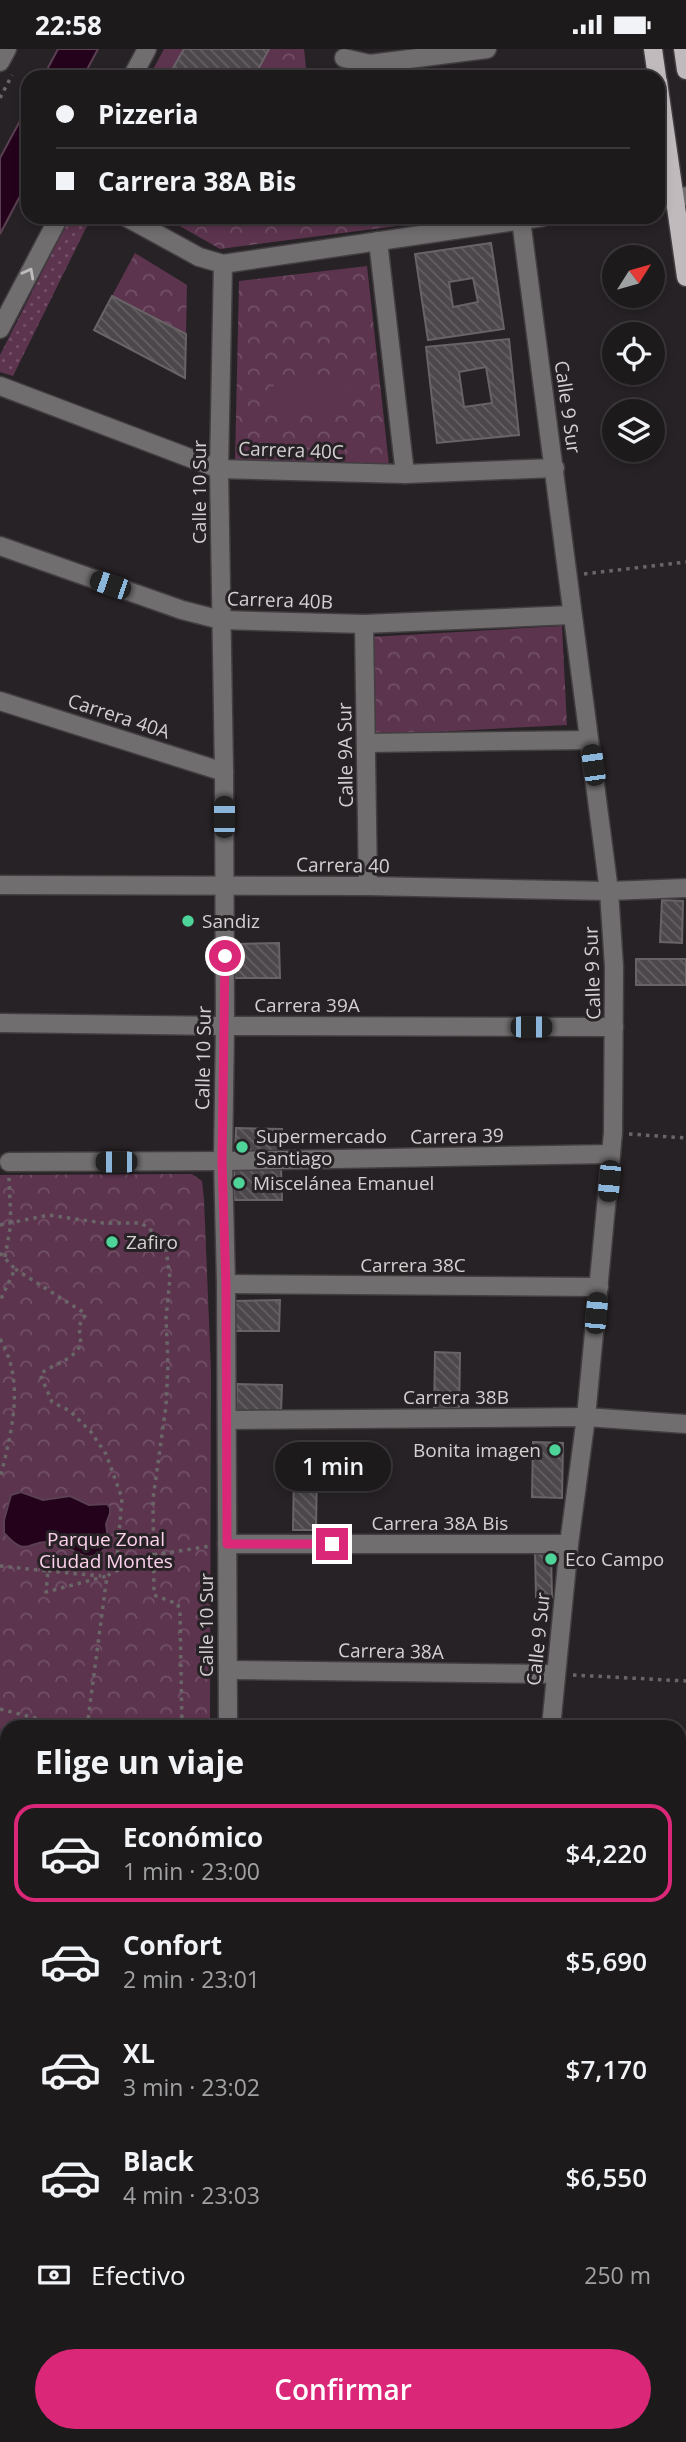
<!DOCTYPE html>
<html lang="es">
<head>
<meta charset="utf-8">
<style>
  body { margin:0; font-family:"Open Sans",sans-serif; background:#252325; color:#f1f3f6; height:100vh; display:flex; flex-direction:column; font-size:26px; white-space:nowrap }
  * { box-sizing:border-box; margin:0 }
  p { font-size:23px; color:#a0a1a3 }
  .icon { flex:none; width:38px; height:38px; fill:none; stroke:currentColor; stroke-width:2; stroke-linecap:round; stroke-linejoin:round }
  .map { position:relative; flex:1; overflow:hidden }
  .panel { position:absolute; left:0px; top:1671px; width:686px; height:723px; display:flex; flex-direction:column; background:#1d1a1c; border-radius:21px 21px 0 0; box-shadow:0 4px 10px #0003,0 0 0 2px #3b383b }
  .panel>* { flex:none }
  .guide { position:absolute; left:21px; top:21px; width:644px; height:154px; border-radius:21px; box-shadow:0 4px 10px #0003,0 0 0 2px #3b383b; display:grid; align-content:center; height:154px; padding:0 35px; background:#1d1a1c }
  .needle { width:46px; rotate:53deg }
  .fabs { position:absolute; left:602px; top:196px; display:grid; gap:14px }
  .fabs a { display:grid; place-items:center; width:63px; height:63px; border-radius:50%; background:#1d1a1c; box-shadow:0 4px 10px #0003,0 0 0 2px #3b383b; font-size:35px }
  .end { position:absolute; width:32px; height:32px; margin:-16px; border:9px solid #db2777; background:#fff; box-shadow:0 0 0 4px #fff }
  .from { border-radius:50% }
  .bubble { position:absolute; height:49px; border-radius:24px; background:#1d1a1c; box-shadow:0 4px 10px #0003,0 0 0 2px #3b383b; font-size:23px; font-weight:600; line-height:49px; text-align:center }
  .car { position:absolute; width:21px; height:42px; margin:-21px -10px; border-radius:9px; box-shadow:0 0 5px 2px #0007; background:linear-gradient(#222 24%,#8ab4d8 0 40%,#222 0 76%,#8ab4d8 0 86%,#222 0) }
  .guide b { display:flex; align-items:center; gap:24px; height:66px; font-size:26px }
  .guide b+b { border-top:2px solid #3b383b }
  .guide i { width:18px; height:18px; background:#f1f3f6 }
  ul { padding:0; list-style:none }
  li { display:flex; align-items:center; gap:21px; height:98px; margin:0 14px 10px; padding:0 21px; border:4px solid transparent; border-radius:21px }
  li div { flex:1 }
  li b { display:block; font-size:26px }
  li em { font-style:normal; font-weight:600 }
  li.current { border-color:#db2777 }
  li>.icon { width:63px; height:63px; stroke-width:1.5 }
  h2 { padding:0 35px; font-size:32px; line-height:84px }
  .pay { display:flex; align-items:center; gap:18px; height:77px; padding:0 35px; font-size:26px }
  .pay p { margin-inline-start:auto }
  .button { display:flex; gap:14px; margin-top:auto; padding:14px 35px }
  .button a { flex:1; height:80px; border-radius:42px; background:#db2777; color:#fff; font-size:28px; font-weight:600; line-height:80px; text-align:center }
  .status { display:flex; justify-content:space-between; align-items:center; height:49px; padding:0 35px; background:#1d1a1c; direction:ltr }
  .status svg { height:19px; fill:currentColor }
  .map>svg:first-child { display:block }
  .grass { fill:url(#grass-dots) }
  .park { fill:url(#park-crowns) }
  .pitch { fill:#5c344e }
  .water { fill:#25021b; stroke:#5a4052; stroke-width:2 }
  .building { fill:url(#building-back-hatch); stroke:#696367; stroke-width:2; fill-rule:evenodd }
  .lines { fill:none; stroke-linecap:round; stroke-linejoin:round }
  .minor-casing { stroke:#433e41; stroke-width:21 }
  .major-casing { stroke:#433e41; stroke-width:21 }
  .path { stroke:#6a6668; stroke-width:3.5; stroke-dasharray:3.5 5; stroke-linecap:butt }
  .minor { stroke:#716e70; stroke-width:18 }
  .major { stroke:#c0babd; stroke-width:18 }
  .oneway { stroke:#c0bcbe }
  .route { stroke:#db2777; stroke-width:9 }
  .poi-dot { fill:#4ed399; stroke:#272225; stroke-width:2.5 }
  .labels { text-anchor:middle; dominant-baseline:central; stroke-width:6; stroke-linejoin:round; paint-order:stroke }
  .street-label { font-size:19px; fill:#d4d0d2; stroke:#272225 }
  .poi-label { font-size:19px; fill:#d4d0d2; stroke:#272225; text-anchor:start }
  .park-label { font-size:19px; fill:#fdd1ec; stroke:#272225 }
</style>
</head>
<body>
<div class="status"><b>22:58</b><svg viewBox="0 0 49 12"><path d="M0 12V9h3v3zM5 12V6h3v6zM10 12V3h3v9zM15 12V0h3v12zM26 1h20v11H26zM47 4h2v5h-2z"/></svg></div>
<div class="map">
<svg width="686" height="2393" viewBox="0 0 686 2393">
  <defs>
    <pattern id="grass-dots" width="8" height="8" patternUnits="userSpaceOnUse" patternTransform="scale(1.75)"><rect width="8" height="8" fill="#5c344e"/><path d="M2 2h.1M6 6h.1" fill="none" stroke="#725067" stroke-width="1.8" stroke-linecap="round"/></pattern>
    <pattern id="park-crowns" width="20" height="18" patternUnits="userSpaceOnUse" patternTransform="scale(1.75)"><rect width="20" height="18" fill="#5c344e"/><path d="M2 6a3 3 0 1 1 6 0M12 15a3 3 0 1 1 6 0" fill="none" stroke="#725067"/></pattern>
    <pattern id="building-back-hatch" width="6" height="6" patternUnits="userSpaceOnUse" patternTransform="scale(1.75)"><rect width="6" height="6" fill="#4c474a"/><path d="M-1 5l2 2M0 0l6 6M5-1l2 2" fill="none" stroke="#656063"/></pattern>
  </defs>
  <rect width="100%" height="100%" fill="#272225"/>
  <path class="grass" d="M70,168L87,177L13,327L0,323V306Z"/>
  <g class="park">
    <path d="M164,0H304L307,28H149Z"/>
    <path d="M164,168H394L397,177L220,200Z"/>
    <path d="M135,204L187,236L186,285L112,247Z"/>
    <path d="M367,217L389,416L235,413L239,232Z"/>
    <path d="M562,577L567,676L376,686L370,588Z"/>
    <path d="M192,1125L202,1132L204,1150L211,1321L210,1678H7V1876H0V1126Z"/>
    <path d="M231,2387H480V2393H230Z"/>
  </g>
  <path class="pitch" d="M346,325L348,360L276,365L273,330Z"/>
  <g class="water">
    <path d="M58,0H98L83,28H43Z"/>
    <path d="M28,57V132L0,185V109Z"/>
    <path d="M21,1443L43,1451L70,1447L89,1456L107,1455L110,1459V1464L106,1475L108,1490L107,1498C84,1521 75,1496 53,1493C27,1490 28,1511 4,1484V1471L11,1446Z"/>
  </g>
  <g class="building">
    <path d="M184,0H269L254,28H168Z"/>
    <path d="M491,194L504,280L428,291L415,205ZM473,229L478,253L453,258L449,233Z"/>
    <path d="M112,247L186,285L185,329L94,281Z"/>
    <path d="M509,290L519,386L437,394L426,298ZM486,318L492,354L464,358L459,323Z"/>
    <path d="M662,851L683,852L682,894L660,893Z"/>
    <path d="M279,894L280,929H234V895Z"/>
    <rect x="636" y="910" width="50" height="26"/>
    <path d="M236,1079L282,1080L281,1107L235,1105Z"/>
    <path d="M281,1120L282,1151H234V1121Z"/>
    <path d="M280,1251L279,1282H234V1252Z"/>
    <path d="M435,1303L460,1304L459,1367H434Z"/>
    <path d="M237,1335L282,1336L281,1364L236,1362Z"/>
    <path d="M533,1393L563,1394L562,1449L532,1448Z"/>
    <path d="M294,1420H317L316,1481H293Z"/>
    <path d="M535,1503H551L552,1548H536Z"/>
    <path d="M7,1717V1773L2,1794L7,1795V1810L0,1808V1749Z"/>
  </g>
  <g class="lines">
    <g class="minor-casing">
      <g id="minor">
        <path d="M344,9L370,15L487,0"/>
        <path d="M0,13L7,0"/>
        <path d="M132,28L147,0"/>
        <path d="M658,152L686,147"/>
        <path d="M126,168L199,208L223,215L543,168"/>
        <path d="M521,171L609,842L614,918L613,1084L586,1368L569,1495L551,1678"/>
        <path d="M378,192L405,425"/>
        <path d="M223,215L219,420L224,723L225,977L223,1112L226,1235L228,1678"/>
        <path d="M0,280L59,168"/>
        <path d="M0,337L219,420L405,425L555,419"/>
        <path d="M0,497L182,561L221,571L364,575L571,566"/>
        <path d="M364,575L368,837"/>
        <path d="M0,652L224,723"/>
        <path d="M366,694L589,691"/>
        <path d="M0,836L368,837L609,842L686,839"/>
        <path d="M0,974L225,977L614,978"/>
        <path d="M9,1113L223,1112L611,1105"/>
        <path d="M226,1235L599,1238"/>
        <path d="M227,1371L586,1368L686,1375"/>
        <path d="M227,1495H569"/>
        <path d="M228,1621L555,1625"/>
        <path d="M0,1893L7,1892"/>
        <path d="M679,1898L686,1899"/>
        <path d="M0,2021H7"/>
        <path d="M0,2148H7"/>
        <path d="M0,2283H7"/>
        <path d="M78,2393V2387"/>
        <path d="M220,2393V2387"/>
        <path d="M486,2393L487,2387"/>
      </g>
    </g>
    <g class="major-casing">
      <g id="major">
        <path d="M653,0L657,28"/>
        <path d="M683,0L686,21"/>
        <path d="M658,32L686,228"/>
        <path d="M679,2008L686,1938"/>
        <path d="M679,2272L686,2203"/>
        <path d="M640,2393L641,2387"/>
        <path d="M667,2393V2387"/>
      </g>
    </g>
    <g class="path">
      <path d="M0,49L12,26"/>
      <path d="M584,525L686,513"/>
      <path d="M629,1085L686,1089"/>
      <path d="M0,1176L49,1166L103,1174H141L156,1185L166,1200L170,1229L166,1269L168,1314L166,1357L153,1450L154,1546L178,1555L180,1565L182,1678"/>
      <path d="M0,1204L15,1220L0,1252"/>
      <path d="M5,1208L11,1174L9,1129"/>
      <path d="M15,1220L86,1265L79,1277L81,1296C69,1314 57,1313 40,1325L52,1353L70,1362L91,1383L106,1405L122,1449L116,1521"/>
      <path d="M0,1290C26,1333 11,1384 0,1430"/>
      <path d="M0,1517L48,1522L46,1543L107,1527"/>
      <path d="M48,1522L101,1527"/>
      <path d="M573,1626L686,1632"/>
      <path d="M0,1660L39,1670L44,1678"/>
      <path d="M87,1678L107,1527C121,1517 140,1518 153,1506L211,1497"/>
      <path d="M0,1847H7"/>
    </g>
    <use href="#minor" class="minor"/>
    <use href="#major" class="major"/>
  </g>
  <defs><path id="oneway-chevron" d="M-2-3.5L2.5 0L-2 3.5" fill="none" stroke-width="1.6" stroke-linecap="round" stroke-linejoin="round" transform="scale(1.75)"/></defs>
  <use class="oneway" href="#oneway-chevron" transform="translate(29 224) rotate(-62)"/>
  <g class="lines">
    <path class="route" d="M225,907L222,1112L226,1236L227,1495H332"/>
  </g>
  <g class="poi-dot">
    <circle cx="188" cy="872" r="7"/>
    <circle cx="242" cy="1098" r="7"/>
    <circle cx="239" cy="1134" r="7"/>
    <circle cx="112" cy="1193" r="7"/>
    <circle cx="555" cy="1401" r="7"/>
    <circle cx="551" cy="1510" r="7"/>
  </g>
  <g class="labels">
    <g class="street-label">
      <text transform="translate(568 358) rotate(82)">Calle 9 Sur</text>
      <text transform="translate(291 401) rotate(2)">Carrera 40C</text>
      <text transform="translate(199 443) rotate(-90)">Calle 10 Sur</text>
      <text transform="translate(280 551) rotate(2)">Carrera 40B</text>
      <text transform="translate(119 667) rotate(18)">Carrera 40A</text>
      <text transform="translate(345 706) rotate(-91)">Calle 9A Sur</text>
      <text transform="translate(343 816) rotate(1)">Carrera 40</text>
      <text transform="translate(592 924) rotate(-92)">Calle 9 Sur</text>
      <text x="307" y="956">Carrera 39A</text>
      <text transform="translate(203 1009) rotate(-89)">Calle 10 Sur</text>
      <text transform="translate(457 1087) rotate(-1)">Carrera 39</text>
      <text x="413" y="1216">Carrera 38C</text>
      <text x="456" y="1348">Carrera 38B</text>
      <text x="440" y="1474">Carrera 38A Bis</text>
      <text transform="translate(206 1576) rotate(-90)">Calle 10 Sur</text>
      <text transform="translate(538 1590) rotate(-84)">Calle 9 Sur</text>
      <text transform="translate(391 1602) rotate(1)">Carrera 38A</text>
    </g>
    <g class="poi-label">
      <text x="202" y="872">Sandiz</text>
      <text x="256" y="1087">Supermercado<tspan x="256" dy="22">Santiago</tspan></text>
      <text x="253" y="1134">Miscelánea Emanuel</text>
      <text x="126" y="1193">Zafiro</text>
      <text x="541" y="1401" text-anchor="end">Bonita imagen</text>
      <text x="565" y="1510">Eco Campo</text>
    </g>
    <g class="park-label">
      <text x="106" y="1490">Parque Zonal<tspan x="106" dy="22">Ciudad Montes</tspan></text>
    </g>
  </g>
</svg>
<div class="fabs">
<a><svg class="needle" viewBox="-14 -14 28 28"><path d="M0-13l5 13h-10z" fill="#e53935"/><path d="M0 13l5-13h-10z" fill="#a0a1a3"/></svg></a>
<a><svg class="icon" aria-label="locate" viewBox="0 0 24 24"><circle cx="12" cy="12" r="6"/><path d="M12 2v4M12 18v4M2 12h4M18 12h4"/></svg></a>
<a><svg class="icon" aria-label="layers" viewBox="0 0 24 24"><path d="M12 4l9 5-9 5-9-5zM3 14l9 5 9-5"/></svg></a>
</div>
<i class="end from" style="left:225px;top:907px"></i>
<i class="end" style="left:332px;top:1495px"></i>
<div class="bubble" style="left:275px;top:1393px;width:116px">1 min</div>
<i class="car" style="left:110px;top:536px;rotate:289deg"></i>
<i class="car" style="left:593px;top:716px;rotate:352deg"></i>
<i class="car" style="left:224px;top:768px;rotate:0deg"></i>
<i class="car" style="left:531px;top:978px;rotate:90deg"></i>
<i class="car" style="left:116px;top:1113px;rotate:270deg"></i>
<i class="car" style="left:609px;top:1132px;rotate:185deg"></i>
<i class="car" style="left:596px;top:1264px;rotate:5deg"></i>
<div class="guide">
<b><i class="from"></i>Pizzeria</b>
<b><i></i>Carrera 38A Bis</b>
</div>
<section class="panel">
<h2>Elige un viaje</h2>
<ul>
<li class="current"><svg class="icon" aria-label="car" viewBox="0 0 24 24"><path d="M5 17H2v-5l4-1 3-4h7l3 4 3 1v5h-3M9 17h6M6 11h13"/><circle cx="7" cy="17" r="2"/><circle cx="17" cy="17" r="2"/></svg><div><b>Económico</b><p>1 min · 23:00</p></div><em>$4,220</em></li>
<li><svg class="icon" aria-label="car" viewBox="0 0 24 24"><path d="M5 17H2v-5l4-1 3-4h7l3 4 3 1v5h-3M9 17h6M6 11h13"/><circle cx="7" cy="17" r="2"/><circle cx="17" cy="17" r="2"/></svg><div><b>Confort</b><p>2 min · 23:01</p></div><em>$5,690</em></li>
<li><svg class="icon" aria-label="car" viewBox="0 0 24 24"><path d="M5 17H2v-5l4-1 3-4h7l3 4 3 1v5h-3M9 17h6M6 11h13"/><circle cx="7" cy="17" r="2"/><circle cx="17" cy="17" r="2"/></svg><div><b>XL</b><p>3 min · 23:02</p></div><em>$7,170</em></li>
<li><svg class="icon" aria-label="car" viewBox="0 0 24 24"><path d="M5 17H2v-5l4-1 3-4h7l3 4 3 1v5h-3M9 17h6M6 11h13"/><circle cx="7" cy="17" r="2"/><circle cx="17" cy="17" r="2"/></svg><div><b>Black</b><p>4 min · 23:03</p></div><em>$6,550</em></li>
</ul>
<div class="pay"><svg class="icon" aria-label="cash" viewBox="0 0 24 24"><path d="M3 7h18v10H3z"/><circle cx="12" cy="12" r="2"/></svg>Efectivo<p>250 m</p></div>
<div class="button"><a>Confirmar</a></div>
</section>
</div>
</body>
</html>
